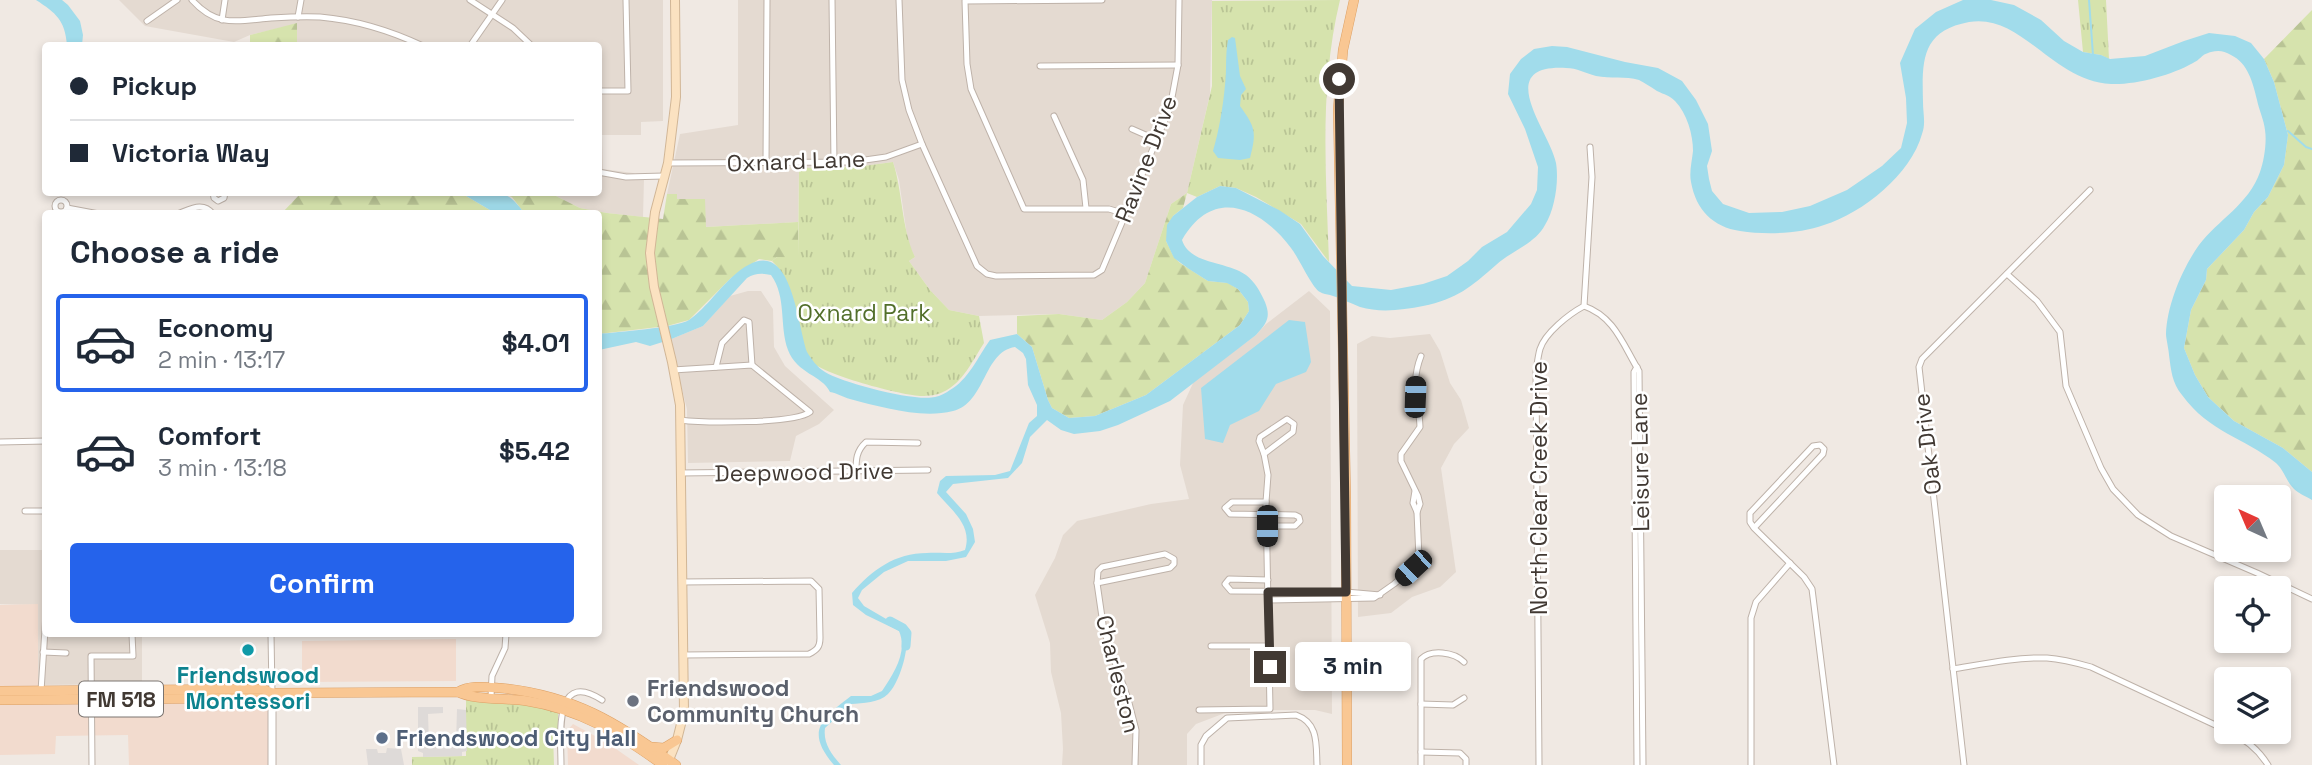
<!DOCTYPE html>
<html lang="en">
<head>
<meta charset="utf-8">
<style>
  body { margin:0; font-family:"Space Grotesk",sans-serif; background:#f2f2f3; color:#1f2937; height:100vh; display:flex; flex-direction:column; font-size:26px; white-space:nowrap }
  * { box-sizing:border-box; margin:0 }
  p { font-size:23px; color:#747a83 }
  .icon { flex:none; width:38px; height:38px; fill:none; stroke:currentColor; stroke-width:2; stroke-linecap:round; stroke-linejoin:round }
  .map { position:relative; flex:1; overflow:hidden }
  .drawer { position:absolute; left:42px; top:210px; width:560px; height:427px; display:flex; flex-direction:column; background:#fff; border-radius:7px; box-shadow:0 4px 10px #0003 }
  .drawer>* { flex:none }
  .top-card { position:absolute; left:42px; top:42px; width:560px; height:154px; border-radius:7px; box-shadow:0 4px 10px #0003; display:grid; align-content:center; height:154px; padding:0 28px; background:#fff }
  .needle { width:46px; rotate:316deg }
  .controls { position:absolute; left:2214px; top:485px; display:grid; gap:14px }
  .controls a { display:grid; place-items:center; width:77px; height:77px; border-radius:7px; background:#fff; box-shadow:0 4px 10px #0003; font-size:35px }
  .end { position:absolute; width:32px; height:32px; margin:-16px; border:9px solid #413933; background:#fff; box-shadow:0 0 0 4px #fff }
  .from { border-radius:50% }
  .bubble { position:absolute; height:49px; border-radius:7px; background:#fff; box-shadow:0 4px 10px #0003; font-size:23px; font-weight:700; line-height:49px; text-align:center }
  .car { position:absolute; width:21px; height:42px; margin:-21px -10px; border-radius:9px; box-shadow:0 0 5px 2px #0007; background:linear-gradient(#222 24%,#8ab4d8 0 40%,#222 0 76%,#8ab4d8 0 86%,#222 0) }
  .top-card b { display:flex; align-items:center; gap:24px; height:66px; font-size:26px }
  .top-card b+b { border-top:2px solid #e0e1e3 }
  .top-card i { width:18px; height:18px; background:#1f2937 }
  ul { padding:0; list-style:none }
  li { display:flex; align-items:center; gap:21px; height:98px; margin:0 14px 10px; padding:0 14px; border:4px solid transparent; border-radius:7px }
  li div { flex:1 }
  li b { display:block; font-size:26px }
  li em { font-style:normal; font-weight:700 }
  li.current { border-color:#2563eb }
  li>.icon { width:63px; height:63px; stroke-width:1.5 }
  h2 { padding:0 28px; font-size:32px; line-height:84px }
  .button { display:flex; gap:14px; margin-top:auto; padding:14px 28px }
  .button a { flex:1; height:80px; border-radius:7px; background:#2563eb; color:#fff; font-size:28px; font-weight:700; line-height:80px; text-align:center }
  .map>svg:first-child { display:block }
  .residential { fill:#e4dad1 }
  .commercial { fill:#f2dbce }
  .grass { fill:url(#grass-tufts) }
  .forest { fill:url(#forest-firs) }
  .parking { fill:#dedad8 }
  .water { fill:#a1dceb }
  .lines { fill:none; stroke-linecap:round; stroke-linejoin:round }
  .stream { stroke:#a1dceb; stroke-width:2 }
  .river { stroke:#a1dceb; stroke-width:9 }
  .minor-casing { stroke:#beb2a9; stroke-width:7 }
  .tertiary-casing { stroke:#beb2a9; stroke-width:9 }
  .secondary-casing { stroke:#d1b696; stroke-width:10 }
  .primary-casing { stroke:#dca065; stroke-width:10 }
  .minor { stroke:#fff; stroke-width:5 }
  .tertiary { stroke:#fff; stroke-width:7 }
  .secondary { stroke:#fbe2c1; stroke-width:8 }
  .primary { stroke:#f9c793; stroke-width:9 }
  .route { stroke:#413933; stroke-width:9 }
  .culture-dot { fill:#0f9aa8; stroke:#fff; stroke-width:2.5 }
  .worship-dot { fill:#6b7280; stroke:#fff; stroke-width:2.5 }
  .service-dot { fill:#5c6f8a; stroke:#fff; stroke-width:2.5 }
  .labels { text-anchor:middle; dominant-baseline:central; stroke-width:5; stroke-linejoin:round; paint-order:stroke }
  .shield { fill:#fff; stroke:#7a7470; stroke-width:2 }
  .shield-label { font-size:21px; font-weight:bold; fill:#413933 }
  .street-label { font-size:23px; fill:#413933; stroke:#fff }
  .park-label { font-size:23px; fill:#526f2b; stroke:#fff }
  .culture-label { font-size:23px; font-weight:bold; fill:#0d838f; stroke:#fff }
  .worship-label { font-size:23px; font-weight:bold; fill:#5b616d; stroke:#fff; text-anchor:start }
  .service-label { font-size:23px; font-weight:bold; fill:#4e5e75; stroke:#fff; text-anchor:start }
</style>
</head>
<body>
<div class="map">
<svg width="2312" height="765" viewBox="0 0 2312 765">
  <defs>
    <pattern id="grass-tufts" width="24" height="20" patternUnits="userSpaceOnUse" patternTransform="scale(1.75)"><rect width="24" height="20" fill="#d6e3ad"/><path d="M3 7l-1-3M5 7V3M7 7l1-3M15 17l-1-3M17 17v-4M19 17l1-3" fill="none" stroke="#b9c495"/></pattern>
    <pattern id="forest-firs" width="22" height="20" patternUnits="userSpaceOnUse" patternTransform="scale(1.75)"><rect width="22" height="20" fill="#d6e3ad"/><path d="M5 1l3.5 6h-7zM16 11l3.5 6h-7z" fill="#b9c495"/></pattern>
  </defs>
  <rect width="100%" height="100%" fill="#f0e9e3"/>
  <g class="residential">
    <path d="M119,0H663V121L641,122V135H602L603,169L633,173L644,179L643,217L607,213L580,208L550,193L598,192V46L297,45V24L250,35L234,42L145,26Z"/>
    <path d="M738,0H1212L1210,94L1187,193L1171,204L1145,283L1127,302L1102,320L1059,314L979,316L949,310L930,290L909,261L915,257L908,243L899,180L893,162L856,167L799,168L798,222L705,227L677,199V194H667L680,134L738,125Z"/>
    <path d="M748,291H761L773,309L774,347L785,366L834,410L819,424L796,436L790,461L688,463L687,409L669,340L703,326L730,296Z"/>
    <path d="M1309,291L1330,311L1332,714L1315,710H1233L1196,724L1187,734V765H1062L1063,749L1061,713L1051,672L1050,643L1035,595L1055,558L1063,535L1077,521L1151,504L1189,499L1180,465L1183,405L1194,381L1256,335L1266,324Z"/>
    <path d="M1430,334L1440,351L1450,383L1461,400L1469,428L1454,444L1441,468L1456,572L1440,587L1412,597L1391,613L1358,617L1357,344L1372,336L1390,338Z"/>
    <path d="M0,550H45L46,634H142V684L38,685V605L0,604Z"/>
  </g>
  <g class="commercial">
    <path d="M38,604V688H0V605Z"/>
    <path d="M456,639V681L302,682V641Z"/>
    <path d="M266,700L269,706V765H129L128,735L56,736L55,754L0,755V703Z"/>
    <path d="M573,724L606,742L639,765H568L567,731Z"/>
  </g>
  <g class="grass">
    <path d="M1340,0C1319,87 1326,174 1329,262L1301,224L1256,197L1236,188L1220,186L1197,197L1187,193L1212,86V1Z"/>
    <path d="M2078,0H2106L2109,59L2101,55L2083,52Z"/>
    <path d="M893,162C903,193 901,227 915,257L909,261L930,290L949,310L979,316L984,343C973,360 963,383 943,392C938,395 928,396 922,396C904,396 819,374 810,360C790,332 797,283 772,261L777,257H798L799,168L856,167Z"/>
    <path d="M466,699C491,701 537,699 558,713V731L553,733L554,765H412V757L466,756Z"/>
  </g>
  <g class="forest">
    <path d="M2312,10V472L2283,448L2234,421L2208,397L2195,375L2184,348L2191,310L2206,280L2207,269L2244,230L2254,212L2268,197L2284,165L2288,135L2274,82L2264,59Z"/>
    <path d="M297,23V45H250V35Z"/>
    <path d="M302,192L461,193L495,213L281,214Z"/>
    <path d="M504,193H550L580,208L607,213L663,219L667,194H677V199H705L706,227L798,222V258L777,257L772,261L759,259L731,278L689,320L667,326L599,334L598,214L524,213L512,197Z"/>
    <path d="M1187,193L1183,208L1173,216L1166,241L1174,257L1180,263L1208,281L1228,283L1238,289L1248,302L1249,311L1240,325L1146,395L1095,416L1069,418L1052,408L1048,400L1032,347L1017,334V316L1059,314L1102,320L1127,302L1145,283L1171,204Z"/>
  </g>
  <g class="parking">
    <path d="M418,707H443V713L428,714L429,743H456L457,709L466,710L467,751L462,752V756L423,757V753L418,751Z"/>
    <path d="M387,748L401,749L404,765H368L366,749H377L378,753H386Z"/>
  </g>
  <g class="water">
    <path d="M36,0H62L68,5L80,21L83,35L82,45H67C65,20 56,13 36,0Z"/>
    <path d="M1963,0H1991L2014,5L2041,20L2064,41L2083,52L2101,55L2110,59L2145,56L2184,41L2209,33L2235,36L2251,43L2264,59L2274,82L2288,135L2284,165L2268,197L2254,212L2244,230L2207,269L2206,280L2191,310L2184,348L2195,375L2208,397L2234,421L2283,448L2312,472V500C2307,497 2298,493 2294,489C2286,481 2284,470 2276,463C2243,437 2210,433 2182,395C2172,383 2171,370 2169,355C2169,351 2166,338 2166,334C2167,305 2182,269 2199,245C2218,220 2249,204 2260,172C2264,161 2267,142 2265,130C2264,120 2259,110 2257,100C2253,83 2248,63 2231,55C2224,51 2219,50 2211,52C2200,55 2203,58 2193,63C2172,75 2136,85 2111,84C2052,81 2022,13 1969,22C1921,31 1922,61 1923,102C1923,114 1926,123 1922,134C1911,174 1863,213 1824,225C1799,234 1766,235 1740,231C1713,227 1696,210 1691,182C1689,172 1692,161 1693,151C1693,135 1687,113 1675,101C1669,95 1665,95 1657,91C1651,87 1645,83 1639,80C1626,76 1610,79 1596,76C1585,73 1577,68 1566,68C1491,64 1550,132 1556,163C1559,181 1555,209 1545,225C1535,244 1511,251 1496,265C1471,287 1457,299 1423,306C1403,310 1380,313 1360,307C1350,303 1340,298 1330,295C1327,294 1323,294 1320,292C1312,288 1299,258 1291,248C1260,207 1213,186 1182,240C1190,265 1227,261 1246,275C1255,282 1260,291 1265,302C1271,317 1267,323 1256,335L1170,401L1118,425L1100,431L1074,434L1061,430L1047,420L1030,437L1022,463L1008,478L953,484L946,492L966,514L973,529L975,542L966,557L946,561H908L884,572L862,590L858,598L864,606L905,630C911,645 900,682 888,694C879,703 863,703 851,704L825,728C823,743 831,754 841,765H834C805,731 821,719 851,696H871L882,691C894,673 908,652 899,631L866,615L853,605L852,593C872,570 895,553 927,553C941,552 952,555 965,550C973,525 951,510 937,493L940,481L946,476L995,475L1010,471L1029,423L1037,416V405L1028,385L1026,359L1023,353L1015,347C983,352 986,403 953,411C921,419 881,407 850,399C843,397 837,393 830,392C822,375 797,374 788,350C779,326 787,297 771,275C762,273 755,273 747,278L703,326L669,340L650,346L636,342L599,350L598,334C617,332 676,328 689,320C702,312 719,289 731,278C790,222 795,314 807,352C812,360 817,367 825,372C843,383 915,402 935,397C940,396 946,393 950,390C968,380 978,357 990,340L1017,334L1032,347L1048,400L1052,408L1069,418L1095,416L1146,395L1240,325L1249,311L1248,302L1238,289L1227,283L1208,281L1189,269L1174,258L1166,241L1167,225L1173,216L1197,197L1220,186L1236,188L1279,210L1300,224L1323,256L1352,286L1391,290L1423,284L1447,276L1468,261L1482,247L1507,232L1531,204L1537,190L1538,167L1525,129L1508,94L1510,74L1521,59L1534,49L1552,46L1567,47L1625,62L1658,68L1682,81L1696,100L1708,124L1712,151L1707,166L1709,179L1712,191L1723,204L1749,213L1782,212L1810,206L1847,190L1882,166L1901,148L1907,123L1906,98L1900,63L1915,29L1936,12Z"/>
    <path d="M1232,37L1235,38L1240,76L1246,89L1241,95L1240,106C1255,127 1257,132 1250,158L1240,160L1218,158L1213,151C1219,130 1223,107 1225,85C1227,70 1225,55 1228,40Z"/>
    <path d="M461,193C492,192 505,185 524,213H495Z"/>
    <path d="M1289,320L1305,322L1311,362L1306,372L1276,384L1259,411L1230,425L1223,443L1205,439L1201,388Z"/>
  </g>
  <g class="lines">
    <g class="stream">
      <path d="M2089,0L2093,55"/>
      <path d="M2288,131L2306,147L2312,149"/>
    </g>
    <path class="river" d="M890,621L903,628L907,633L906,646"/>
    <g class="minor-casing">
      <g id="minor">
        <path d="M192,0C217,28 238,21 271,18C287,17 303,16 320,17C355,20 391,31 423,46"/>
        <path d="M470,0L513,28L532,46"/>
        <path d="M832,0L834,163"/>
        <path d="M899,0L902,80L909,110L922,144L977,266L987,274L996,276L1094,275L1102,270L1170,108L1178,65L1179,0"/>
        <path d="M1102,0L965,1L967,64L971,89L1024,209H1109L1126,214"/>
        <path d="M298,17L301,0"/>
        <path d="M222,20L225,0"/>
        <path d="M147,21L177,0"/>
        <path d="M470,46L502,0"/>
        <path d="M1040,66L1178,65"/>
        <path d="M598,91H628L626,0"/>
        <path d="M1054,116L1083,180L1086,208"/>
        <path d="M1132,129L1157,140"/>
        <path d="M668,163L851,162L886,157L922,144"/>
        <path d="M766,163L767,0"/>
        <path d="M598,172L626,177L664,176"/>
        <path d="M213,192L214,198L218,201L224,198L225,192"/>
        <circle cx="61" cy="206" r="6"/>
        <path d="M67,208L99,214"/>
        <path d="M177,214C191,209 203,201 213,214"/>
        <path d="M2007,274L2037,301L2060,332L2066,386L2101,468L2113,489L2138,515L2171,536L2257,573L2312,599"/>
        <path d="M1584,306C1615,317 1623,345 1639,371L1643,765"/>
        <path d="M716,367L722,343L744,320L749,322L752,365"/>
        <path d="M1637,367L1634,372L1637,765"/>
        <path d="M673,370L752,365L810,412C794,424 703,423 680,420"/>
        <path d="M1287,419L1294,424L1293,432L1264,454L1259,441L1260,437Z"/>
        <path d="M0,442L46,441"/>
        <path d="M856,472C856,460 856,451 866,442L918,443"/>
        <path d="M680,473L928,470"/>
        <path d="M1415,491L1413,503L1417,512"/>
        <path d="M1266,502H1232L1225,508L1230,514L1295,515L1299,517L1300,521L1295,526H1267"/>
        <path d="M25,511H46"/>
        <path d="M1754,528L1823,454L1824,449L1820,445L1813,446L1750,513V522L1754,528L1804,577L1812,589L1834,765"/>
        <path d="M1165,554L1174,559V564L1170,568L1097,583L1098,571L1102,567Z"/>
        <path d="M1268,580L1229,579L1225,584L1231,591L1346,592L1380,595"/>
        <path d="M682,582L811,581L819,589L820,638C820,647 817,650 809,654L683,655"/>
        <path d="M1097,583L1104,631L1128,699L1136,730L1135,765"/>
        <path d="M1268,600L1374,598L1394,584L1413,568L1419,558L1417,512L1420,504L1418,496L1401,461V454L1420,427C1419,400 1410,384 1421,356"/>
        <path d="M271,634L272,693"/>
        <path d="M1211,646H1270"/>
        <path d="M43,652L66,653"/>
        <path d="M1953,669C1983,664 2016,657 2047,658C2062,659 2077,663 2091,667L2226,730"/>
        <path d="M41,691L46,614"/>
        <path d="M491,697L492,676L505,648L506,634"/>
        <path d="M1421,704L1453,705L1464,698"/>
        <path d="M1199,710L1270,709L1266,502L1268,475L1264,454"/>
        <path d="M2229,732C2246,739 2258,749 2268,765"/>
        <path d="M1421,752L1460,753L1466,759V765"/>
        <path d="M92,765L91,656H133L132,634"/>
        <path d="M561,765C561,737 553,668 602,700"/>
        <path d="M1201,765V745L1206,736L1227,718L1296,715C1319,723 1316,745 1317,765"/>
        <path d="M1421,765V659C1431,649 1454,652 1464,662"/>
        <path d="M1539,765L1536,372C1537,365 1538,356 1540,349C1545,333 1569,314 1584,306L1592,177L1590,147"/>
        <path d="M1751,765V618L1756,602L1790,563"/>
        <path d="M1964,765L1919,367L1922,359L2090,190"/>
      </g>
    </g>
    <g class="tertiary-casing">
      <path id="tertiary" d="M272,693V765"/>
    </g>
    <g class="secondary-casing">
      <path id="secondary" d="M667,765L677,740L684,712L680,405L672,362L654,287L650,253L655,212L668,163L676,97L675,0"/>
    </g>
    <g class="primary-casing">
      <g id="primary">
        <path d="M0,691L263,689L272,693L458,692C473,700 508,698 527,701C580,709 620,734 663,765"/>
        <path d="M458,692C469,685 486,687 500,688C573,695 618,723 676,765"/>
        <path d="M0,700L265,698L272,693"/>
        <path d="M653,747L664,748L677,740"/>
        <path d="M1347,765L1346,499L1338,109L1343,50L1354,0"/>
      </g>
    </g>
    <use href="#minor" class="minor"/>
    <use href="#tertiary" class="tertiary"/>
    <use href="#secondary" class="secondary"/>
    <use href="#primary" class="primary"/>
  </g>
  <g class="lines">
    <path class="route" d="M1270,667L1268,592H1346L1339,79"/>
  </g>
  <circle class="culture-dot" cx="248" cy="650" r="7"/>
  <circle class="worship-dot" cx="633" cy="701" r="7"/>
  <circle class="service-dot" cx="382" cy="738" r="7"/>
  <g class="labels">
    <rect class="shield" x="79" y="681.5" width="84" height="35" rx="5"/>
    <g class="shield-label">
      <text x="121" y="699">FM 518</text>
    </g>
    <g class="street-label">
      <text transform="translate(1146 159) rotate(-69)">Ravine Drive</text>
      <text transform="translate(796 161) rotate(-2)">Oxnard Lane</text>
      <text transform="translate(1927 444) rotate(-97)">Oak Drive</text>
      <text transform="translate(1640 462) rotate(-91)">Leisure Lane</text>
      <text transform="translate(804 472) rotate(-1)">Deepwood Drive</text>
      <text transform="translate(1539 488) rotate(-90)">North Clear Creek Drive</text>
      <text transform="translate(1118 674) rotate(76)">Charleston</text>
    </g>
    <g class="park-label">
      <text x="864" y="313">Oxnard Park</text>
    </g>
    <g class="culture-label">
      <text x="248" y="675">Friendswood<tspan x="248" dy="26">Montessori</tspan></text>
    </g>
    <g class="worship-label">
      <text x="647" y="688">Friendswood<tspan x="647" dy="26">Community Church</tspan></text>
    </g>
    <g class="service-label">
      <text x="396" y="738">Friendswood City Hall</text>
    </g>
  </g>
</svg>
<div class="controls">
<a><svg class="needle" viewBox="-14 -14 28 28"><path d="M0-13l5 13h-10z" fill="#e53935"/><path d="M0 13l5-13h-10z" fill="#747a83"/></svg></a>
<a><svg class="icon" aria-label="locate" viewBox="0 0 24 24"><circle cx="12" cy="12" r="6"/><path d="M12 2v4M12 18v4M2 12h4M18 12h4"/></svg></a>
<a><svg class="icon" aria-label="layers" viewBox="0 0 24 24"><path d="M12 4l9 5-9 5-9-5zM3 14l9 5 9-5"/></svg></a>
</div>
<i class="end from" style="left:1339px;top:79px"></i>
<i class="end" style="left:1270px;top:667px"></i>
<div class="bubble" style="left:1295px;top:642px;width:116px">3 min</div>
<i class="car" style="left:1415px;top:397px;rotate:2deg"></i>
<i class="car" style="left:1267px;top:526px;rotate:180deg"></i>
<i class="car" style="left:1413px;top:568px;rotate:227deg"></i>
<div class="top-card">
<b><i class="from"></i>Pickup</b>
<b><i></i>Victoria Way</b>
</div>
<section class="drawer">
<h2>Choose a ride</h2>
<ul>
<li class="current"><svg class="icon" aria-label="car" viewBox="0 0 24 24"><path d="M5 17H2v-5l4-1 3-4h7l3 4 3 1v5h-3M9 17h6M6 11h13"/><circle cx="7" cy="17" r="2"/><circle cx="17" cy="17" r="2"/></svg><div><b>Economy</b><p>2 min · 13:17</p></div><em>$4.01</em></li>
<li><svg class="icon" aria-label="car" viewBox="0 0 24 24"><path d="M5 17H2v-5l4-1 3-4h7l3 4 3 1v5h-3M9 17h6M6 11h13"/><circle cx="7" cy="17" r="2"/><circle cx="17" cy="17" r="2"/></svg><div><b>Comfort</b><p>3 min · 13:18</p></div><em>$5.42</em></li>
</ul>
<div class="button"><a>Confirm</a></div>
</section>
</div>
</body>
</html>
